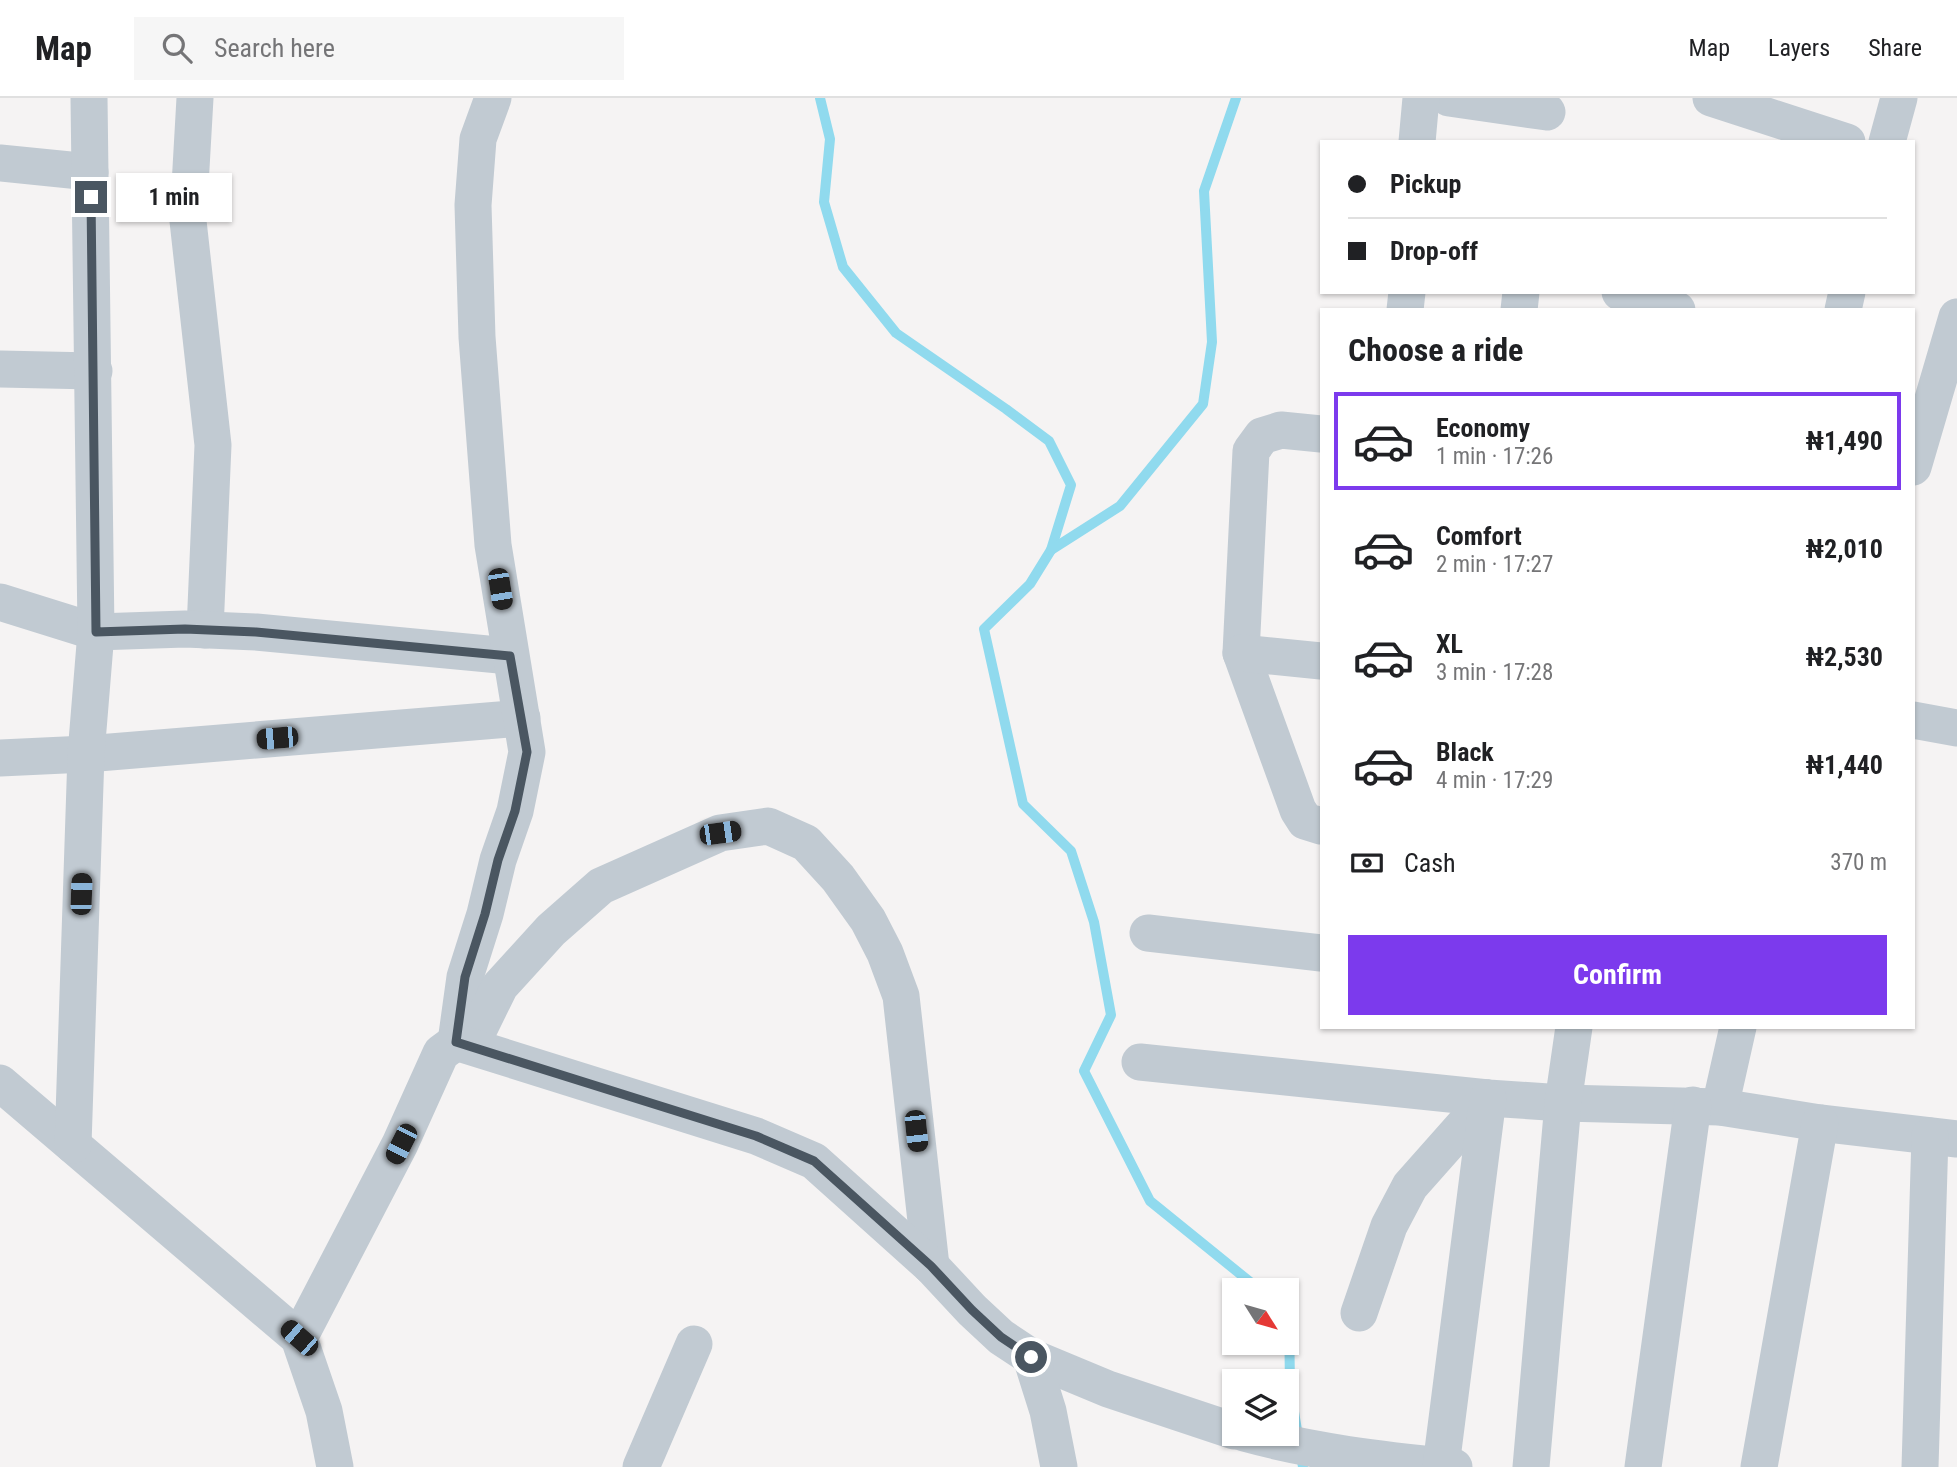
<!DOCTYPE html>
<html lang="en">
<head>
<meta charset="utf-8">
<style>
  body { margin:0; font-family:"Roboto Condensed",sans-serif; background:#f6f6f6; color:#202124; height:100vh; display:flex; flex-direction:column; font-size:26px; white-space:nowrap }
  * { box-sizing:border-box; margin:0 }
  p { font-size:23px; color:#757577 }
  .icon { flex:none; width:38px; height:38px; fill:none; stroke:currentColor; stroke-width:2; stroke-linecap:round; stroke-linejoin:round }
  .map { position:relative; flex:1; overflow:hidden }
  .panel { position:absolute; left:1320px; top:210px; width:595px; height:721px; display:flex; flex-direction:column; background:#fff; border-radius:0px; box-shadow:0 2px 5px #0004 }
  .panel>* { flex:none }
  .guide { position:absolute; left:1320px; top:42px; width:595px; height:154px; border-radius:0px; box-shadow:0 2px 5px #0004; display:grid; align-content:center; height:154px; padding:0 28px; background:#fff }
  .needle { width:46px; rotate:127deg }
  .controls { position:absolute; left:1222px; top:1180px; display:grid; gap:14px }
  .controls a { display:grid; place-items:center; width:77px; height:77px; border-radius:0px; background:#fff; box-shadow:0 2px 5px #0004; font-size:35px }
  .end { position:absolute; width:32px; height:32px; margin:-16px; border:9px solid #4a5661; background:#fff; box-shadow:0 0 0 4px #fff }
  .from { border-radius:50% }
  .bubble { position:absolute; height:49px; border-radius:0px; background:#fff; box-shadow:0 2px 5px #0004; font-size:23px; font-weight:700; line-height:49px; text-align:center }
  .car { position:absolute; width:21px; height:42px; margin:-21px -10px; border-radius:9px; box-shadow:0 0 5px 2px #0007; background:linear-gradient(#222 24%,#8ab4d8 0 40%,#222 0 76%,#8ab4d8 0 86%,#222 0) }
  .guide b { display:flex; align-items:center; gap:24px; height:66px; font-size:26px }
  .guide b+b { border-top:2px solid #e0e0e0 }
  .guide i { width:18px; height:18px; background:#202124 }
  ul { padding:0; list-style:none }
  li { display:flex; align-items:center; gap:21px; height:98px; margin:0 14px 10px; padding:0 14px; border:4px solid transparent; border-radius:0px }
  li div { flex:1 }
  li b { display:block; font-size:26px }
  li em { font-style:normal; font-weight:700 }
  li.current { border-color:#7c3aed }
  li>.icon { width:63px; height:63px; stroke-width:1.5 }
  h2 { padding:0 28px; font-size:32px; line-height:84px }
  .pay { display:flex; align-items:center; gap:18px; height:77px; padding:0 28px; font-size:26px }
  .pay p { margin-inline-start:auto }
  .primary-button { display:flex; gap:14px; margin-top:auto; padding:14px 28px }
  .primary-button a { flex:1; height:80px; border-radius:0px; background:#7c3aed; color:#fff; font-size:28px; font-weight:700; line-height:80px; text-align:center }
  header { display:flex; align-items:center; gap:42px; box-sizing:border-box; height:98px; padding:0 35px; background:#fff; border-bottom:2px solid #e0e0e0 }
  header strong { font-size:33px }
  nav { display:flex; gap:38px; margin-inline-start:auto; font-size:24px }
  .search { width:490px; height:63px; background:#f6f6f6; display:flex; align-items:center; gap:18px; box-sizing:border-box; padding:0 24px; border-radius:0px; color:#757577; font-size:26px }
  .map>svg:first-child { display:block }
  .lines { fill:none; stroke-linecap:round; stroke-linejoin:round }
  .stream { stroke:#90daee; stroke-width:10 }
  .minor { stroke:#c1cad2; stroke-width:37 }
  .route { stroke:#4a5661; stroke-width:9 }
</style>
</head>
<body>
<header>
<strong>Map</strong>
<div class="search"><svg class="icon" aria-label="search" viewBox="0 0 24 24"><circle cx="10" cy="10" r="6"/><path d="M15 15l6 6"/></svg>Search here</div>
<nav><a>Map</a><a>Layers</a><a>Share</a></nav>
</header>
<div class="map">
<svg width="1957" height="1369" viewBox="0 0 1957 1369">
  <rect width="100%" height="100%" fill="#f5f3f3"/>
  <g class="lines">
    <g class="stream">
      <path d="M820,0L830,41L824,104L843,169L896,235L1006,311L1049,343L1071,387L1051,452L1030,486L984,531L1023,706L1071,753L1094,824L1111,917L1084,973L1150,1103L1260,1192"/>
      <path d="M1051,452L1120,408L1203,306L1212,244L1204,93L1236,0"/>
      <path d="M1286,1213L1289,1215L1290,1289L1303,1369"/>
    </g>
    <g class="minor">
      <path d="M195,0L188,123L213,347L205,532"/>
      <path d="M1449,0L1547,14"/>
      <path d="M1711,0L1847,44"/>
      <path d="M1417,44L1421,0"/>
      <path d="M1887,44L1899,0"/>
      <path d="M0,65L90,74"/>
      <path d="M1620,194L1677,212"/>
      <path d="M1405,212L1407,194"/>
      <path d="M1519,212L1521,194"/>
      <path d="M1843,212L1847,194"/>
      <path d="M0,271L94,273"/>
      <path d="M1321,336L1281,332L1262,338L1251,353L1241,555L1298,712L1305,723L1321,728"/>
      <path d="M1913,369L1957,219"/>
      <path d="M0,504L96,534L185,531L256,534L510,558"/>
      <path d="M1241,555L1321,563"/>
      <path d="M1913,622L1957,630"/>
      <path d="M0,660L86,656L522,620"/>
      <path d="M1148,835L1321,855"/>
      <path d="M456,944L465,879L485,816L498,762L515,713L527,654L493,447L477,239L473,107L478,41L493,0"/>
      <path d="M471,947L500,888L551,832L601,788L720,735L768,728L806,745L838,780L868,822L885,855L901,898L931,1168"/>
      <path d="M1140,964L1488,1000L1563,1005L1720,1009L1820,1025L1957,1041"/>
      <path d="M0,985L299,1240L324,1313L335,1369"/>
      <path d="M1720,1009L1738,929"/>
      <path d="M73,1047L86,656L96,534L89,0"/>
      <path d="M1359,1215L1389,1128L1410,1088L1488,1000"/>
      <path d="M299,1240L400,1046L441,955L456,944L756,1038L814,1063L931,1168L972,1212L1001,1239L1031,1259L1108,1291L1234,1333"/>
      <path d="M1031,1259L1048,1313L1059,1369"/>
      <path d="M1244,1335C1313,1354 1382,1362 1454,1369"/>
      <path d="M1441,1368L1488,1000"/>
      <path d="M641,1369L694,1246"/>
      <path d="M1531,1369L1563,1005L1574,929"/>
      <path d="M1643,1369L1693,1007"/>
      <path d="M1759,1369L1820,1025"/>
      <path d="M1920,1369L1930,1038"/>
    </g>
  </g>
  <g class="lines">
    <path class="route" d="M91,99L96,534L185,531L256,534L510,558L527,654L515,713L498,762L485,816L465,879L456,944L756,1038L814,1063L931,1168L972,1212L1001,1239L1031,1259"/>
  </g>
</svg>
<div class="controls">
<a><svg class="needle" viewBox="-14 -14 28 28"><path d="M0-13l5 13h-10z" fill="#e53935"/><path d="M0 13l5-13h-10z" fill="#757577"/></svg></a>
<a><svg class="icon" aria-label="layers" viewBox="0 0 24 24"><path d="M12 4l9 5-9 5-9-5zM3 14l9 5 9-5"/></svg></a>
</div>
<i class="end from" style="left:1031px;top:1259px"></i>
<i class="end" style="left:91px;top:99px"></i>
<div class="bubble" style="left:116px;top:75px;width:116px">1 min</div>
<i class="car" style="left:500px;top:491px;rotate:171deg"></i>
<i class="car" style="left:277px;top:640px;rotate:265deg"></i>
<i class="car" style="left:720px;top:735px;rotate:82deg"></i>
<i class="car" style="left:81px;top:796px;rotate:2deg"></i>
<i class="car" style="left:916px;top:1033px;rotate:174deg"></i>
<i class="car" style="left:401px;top:1046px;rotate:207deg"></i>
<i class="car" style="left:299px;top:1240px;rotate:311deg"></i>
<div class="guide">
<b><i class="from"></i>Pickup</b>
<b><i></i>Drop-off</b>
</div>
<section class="panel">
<h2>Choose a ride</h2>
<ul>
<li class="current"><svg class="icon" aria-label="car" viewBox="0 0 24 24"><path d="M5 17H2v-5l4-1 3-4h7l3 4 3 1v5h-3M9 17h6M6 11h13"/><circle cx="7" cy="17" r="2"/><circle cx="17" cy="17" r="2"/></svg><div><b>Economy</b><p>1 min · 17:26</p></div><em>₦1,490</em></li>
<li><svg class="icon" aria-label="car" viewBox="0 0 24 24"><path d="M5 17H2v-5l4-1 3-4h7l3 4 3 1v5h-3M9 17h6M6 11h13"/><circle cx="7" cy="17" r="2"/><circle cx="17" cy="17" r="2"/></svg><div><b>Comfort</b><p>2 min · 17:27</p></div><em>₦2,010</em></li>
<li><svg class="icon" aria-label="car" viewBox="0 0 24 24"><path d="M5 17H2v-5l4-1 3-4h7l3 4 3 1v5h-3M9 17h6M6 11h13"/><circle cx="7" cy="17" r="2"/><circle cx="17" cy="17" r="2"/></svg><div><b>XL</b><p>3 min · 17:28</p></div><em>₦2,530</em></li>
<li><svg class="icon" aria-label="car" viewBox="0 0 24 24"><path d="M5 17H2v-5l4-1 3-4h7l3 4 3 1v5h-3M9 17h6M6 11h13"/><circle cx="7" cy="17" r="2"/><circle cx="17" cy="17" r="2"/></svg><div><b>Black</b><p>4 min · 17:29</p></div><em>₦1,440</em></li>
</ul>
<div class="pay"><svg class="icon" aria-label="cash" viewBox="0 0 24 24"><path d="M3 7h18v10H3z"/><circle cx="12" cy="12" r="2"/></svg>Cash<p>370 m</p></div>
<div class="primary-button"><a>Confirm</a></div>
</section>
</div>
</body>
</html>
